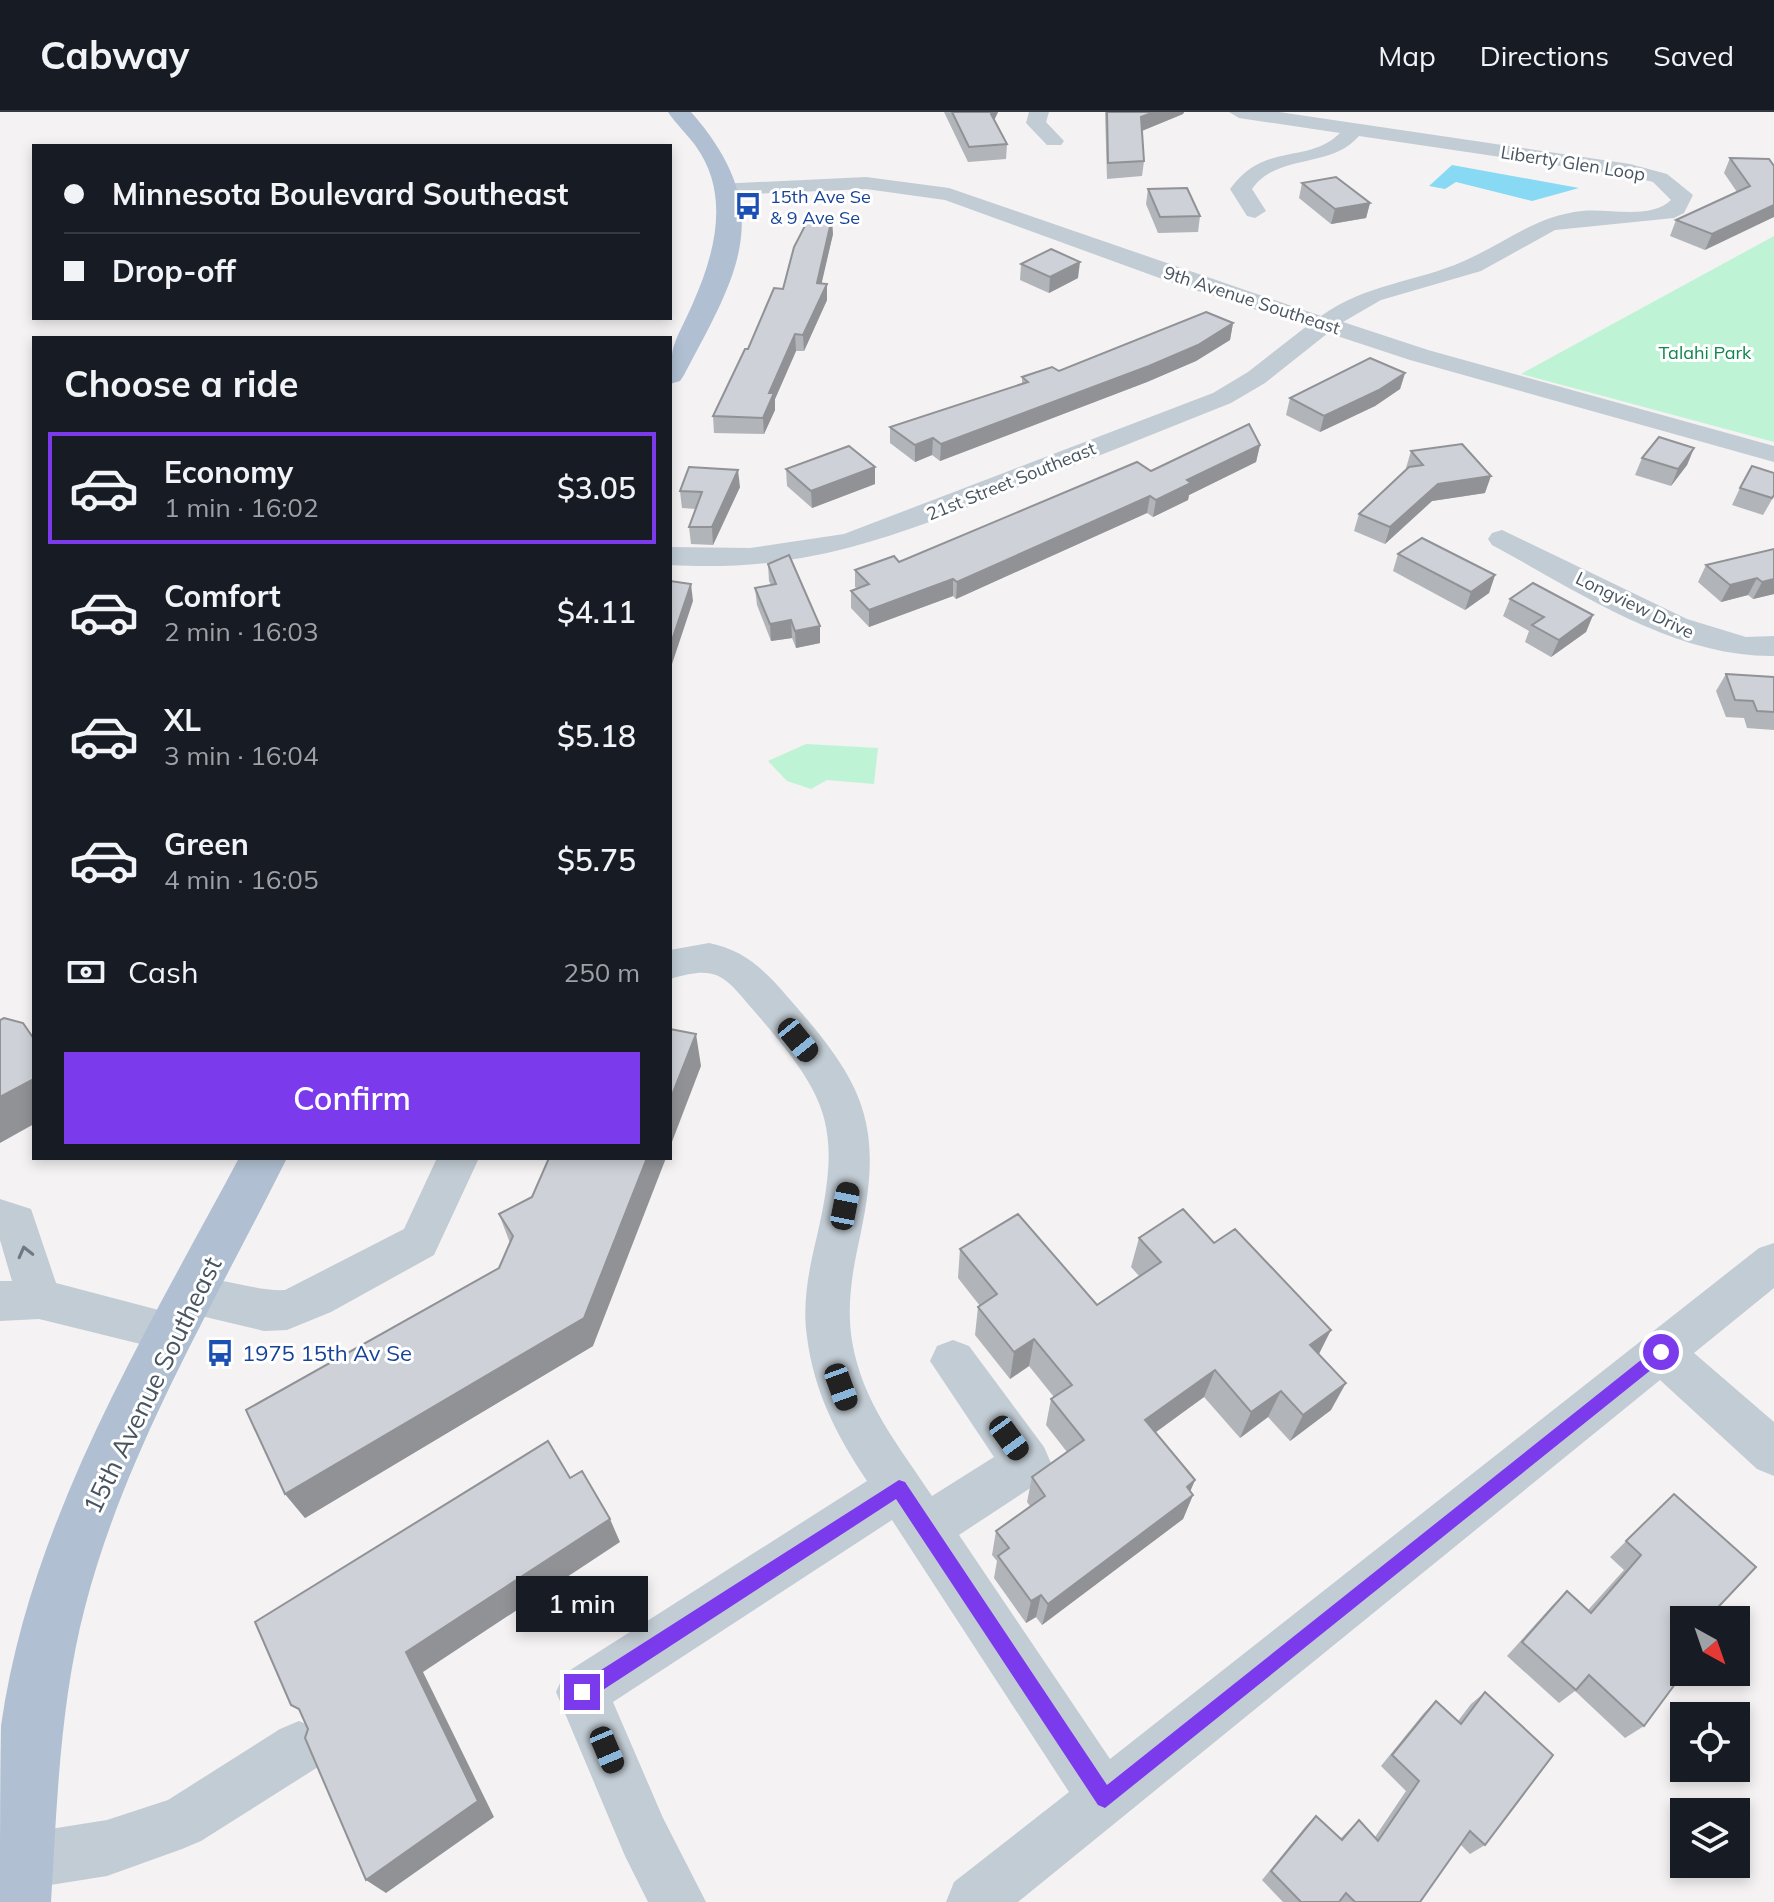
<!DOCTYPE html>
<html lang="en">
<head>
<meta charset="utf-8">
<style>
  body { margin:0; font-family:Mulish,sans-serif; background:#242831; color:#f1f3f6; height:100vh; display:flex; flex-direction:column; font-size:30px; white-space:nowrap }
  * { box-sizing:border-box; margin:0 }
  p { font-size:26px; color:#9ea1a6 }
  .icon { flex:none; width:44px; height:44px; fill:none; stroke:currentColor; stroke-width:2; stroke-linecap:round; stroke-linejoin:round }
  .map { position:relative; flex:1; overflow:hidden }
  .sheet { position:absolute; left:32px; top:224px; width:640px; height:824px; display:flex; flex-direction:column; background:#171b24; border-radius:0px; box-shadow:0 4px 12px #0003 }
  .sheet>* { flex:none }
  .guide { position:absolute; left:32px; top:32px; width:640px; height:176px; border-radius:0px; box-shadow:0 4px 12px #0003; display:grid; align-content:center; height:176px; padding:0 32px; background:#171b24 }
  .needle { width:52px; rotate:140deg }
  .tools { position:absolute; left:1670px; top:1494px; display:grid; gap:16px }
  .tools a { display:grid; place-items:center; width:80px; height:80px; border-radius:0px; background:#171b24; box-shadow:0 4px 12px #0003; font-size:40px }
  .end { position:absolute; width:36px; height:36px; margin:-18px; border:10px solid #7c3aed; background:#fff; box-shadow:0 0 0 4px #fff }
  .from { border-radius:50% }
  .bubble { position:absolute; height:56px; border-radius:0px; background:#171b24; box-shadow:0 4px 12px #0003; font-size:26px; font-weight:600; line-height:56px; text-align:center }
  .car { position:absolute; width:24px; height:48px; margin:-24px -12px; border-radius:10px; box-shadow:0 0 6px 2px #0007; background:linear-gradient(#222 24%,#8ab4d8 0 40%,#222 0 76%,#8ab4d8 0 86%,#222 0) }
  .guide b { display:flex; align-items:center; gap:28px; height:76px; font-size:30px }
  .guide b+b { border-top:2px solid #363941 }
  .guide i { width:20px; height:20px; background:#f1f3f6 }
  ul { padding:0; list-style:none }
  li { display:flex; align-items:center; gap:24px; height:112px; margin:0 16px 12px; padding:0 16px; border:4px solid transparent; border-radius:0px }
  li div { flex:1 }
  li b { display:block; font-size:30px }
  li em { font-style:normal; font-weight:600 }
  li.on { border-color:#7c3aed }
  li>.icon { width:72px; height:72px; stroke-width:1.5 }
  h2 { padding:0 32px; font-size:36px; line-height:96px }
  .pay { display:flex; align-items:center; gap:20px; height:88px; padding:0 32px; font-size:30px }
  .pay p { margin-inline-start:auto }
  .action { display:flex; gap:16px; margin-top:auto; padding:16px 32px }
  .action a { flex:1; height:92px; border-radius:0px; background:#7c3aed; color:#fff; font-size:32px; font-weight:600; line-height:92px; text-align:center }
  header { display:flex; align-items:center; gap:48px; box-sizing:border-box; height:112px; padding:0 40px; background:#171b24; border-bottom:2px solid #363941 }
  header strong { font-size:38px }
  nav { display:flex; gap:44px; margin-inline-start:auto; font-size:28px }
  .map>svg:first-child { display:block }
  .green { fill:#bef4d5 }
  .water { fill:#88daf4 }
  .lines { fill:none; stroke-linecap:round; stroke-linejoin:round }
  .minor { fill:#c2ccd4; fill-rule:evenodd }
  .major { fill:#b0c0d2; fill-rule:evenodd }
  .wall { fill:#b1b4b9 }
  .shaded-wall { fill:#909296 }
  .building { fill:#ced1d7; stroke:#909296; stroke-width:2 }
  .oneway { stroke:#6d7984 }
  .route { fill:#7c3aed }
  .labels { text-anchor:middle; dominant-baseline:central; stroke-width:6; stroke-linejoin:round; paint-order:stroke }
  .far-street-label { font-size:18px; fill:#485561; stroke:#fff }
  .far-transit-label { font-size:18px; fill:#164399; stroke:#fff; text-anchor:start }
  .far-park-label { font-size:18px; fill:#10854e; stroke:#fff }
  .transit-label { font-size:22px; fill:#164399; stroke:#fff; text-anchor:start }
  .near-street-label { font-size:26px; fill:#485561; stroke:#fff }
</style>
</head>
<body>
<header>
<strong>Cabway</strong>
<nav><a>Map</a><a>Directions</a><a>Saved</a></nav>
</header>
<div class="map">
<svg width="1774" height="1790" viewBox="0 0 1774 1790">
  <rect width="100%" height="100%" fill="#f4f2f2"/>
  <g class="green">
    <path d="M1774,124V330L1521,262Z"/>
    <path d="M806,632L878,636L874,672L827,668L811,677L787,669L768,649Z"/>
  </g>
  <path class="water" d="M1452,53L1579,76L1532,89L1456,70L1445,77L1429,74Z"/>
  <g class="lines">
    <g class="minor">
      <path d="M1029,0H1049L1046,10L1064,29L1061,33H1047L1026,11Z"/>
      <path d="M1229,0H1279L1630,52L1667,62L1693,83L1684,101L1674,106L1555,118L1481,159L1381,188L1343,210L1428,238L1774,334V350L1410,248L1328,221L1265,271L1231,291C1159,320 1088,348 1016,376C894,425 805,461 670,453V435L750,436L844,422L1213,281L1248,260L1307,214L1176,172L945,88L866,77L726,83L715,77L718,72L866,65L949,76L1321,204C1368,171 1414,171 1464,149C1505,131 1535,104 1582,99C1608,96 1651,108 1671,88L1653,70L1629,64L1359,24C1331,57 1277,41 1252,77L1266,99L1255,106L1247,104L1230,77C1264,29 1308,53 1340,21L1239,6Z"/>
      <path d="M1502,418L1687,507L1746,525L1774,524V544C1673,545 1578,479 1492,433L1488,427L1492,421Z"/>
      <path d="M709,831C751,839 772,867 799,898C867,976 882,1018 861,1120C853,1156 846,1192 852,1229C862,1290 899,1334 932,1384L994,1345L930,1249L937,1234L953,1228L969,1234L1044,1335L1051,1351L1044,1367L959,1423L1110,1647L1759,1136L1774,1131V1176L1694,1241L1774,1310V1364L1757,1357L1660,1268L1018,1790H946L954,1770L1069,1680L892,1408L613,1590L663,1706L706,1790H648L625,1744L556,1580L564,1562L867,1369C837,1324 814,1280 807,1225C802,1191 809,1157 817,1124C843,1012 827,984 755,900C724,864 719,852 670,867V838Z"/>
      <path d="M437,1046H479L434,1143L331,1200L287,1218L264,1219L176,1198L170,1184L176,1170C209,1158 250,1180 285,1178L404,1117Z"/>
      <path d="M0,1087L31,1097L56,1171L189,1206L195,1220L189,1234L173,1240L39,1207L0,1209V1169H12L0,1128Z"/>
      <path d="M299,1609L318,1617L326,1636L318,1655L201,1729L182,1737L107,1764L0,1781V1725L107,1708L168,1688L280,1617Z"/>
    </g>
    <g class="major">
      <path d="M668,0H691C778,99 738,161 684,263L680,269L670,272C670,229 677,228 693,191C715,141 731,82 695,33C687,22 676,12 668,0Z"/>
      <path d="M239,1046H287C215,1191 126,1337 85,1495C60,1591 57,1691 51,1790H0C0,1733 0,1671 1,1614C30,1409 143,1226 239,1046Z"/>
    </g>
  </g>
  <g class="wall">
    <path d="M944,0H998L994,8L1007,32L1006,47L968,50Z"/>
    <path d="M1105,0H1184L1183,2L1142,19L1144,49L1142,64L1107,67Z"/>
    <path d="M1730,46L1774,54L1705,138L1670,124L1676,108L1737,80L1724,61Z"/>
    <path d="M1302,71L1370,91L1366,106L1331,112L1299,86Z"/>
    <path d="M1148,77L1200,104L1198,120L1158,121L1146,92Z"/>
    <path d="M833,122L821,171L827,188L804,239H796L775,287V298L764,322L714,321L713,304L783,177Z"/>
    <path d="M1021,152L1078,166L1049,181L1020,168Z"/>
    <path d="M1233,211L1230,228L1196,249L1147,270L940,349L932,343L915,350L890,331V315L1022,272V265L1059,259Z"/>
    <path d="M1405,261L1400,277L1375,294L1320,320L1286,303L1290,286Z"/>
    <path d="M1260,333L1256,350L1189,383L1188,388L1153,405L1147,401L956,487L953,484L869,515L851,496V479L857,476L855,475V458L899,450L1151,359Z"/>
    <path d="M1694,336L1687,353L1671,374L1635,363L1642,346Z"/>
    <path d="M1411,339L1485,381L1432,389L1385,432L1354,419L1359,402L1407,357L1406,356Z"/>
    <path d="M786,357L875,372L812,396L787,374Z"/>
    <path d="M740,375L713,433L691,432L689,415L696,397L682,396L680,379Z"/>
    <path d="M1740,376L1774,384L1763,403L1732,393Z"/>
    <path d="M1774,437V482L1753,487L1748,483L1721,490L1698,470L1706,453Z"/>
    <path d="M1398,442L1495,463L1489,481L1465,498L1393,459Z"/>
    <path d="M768,452L820,514V531L796,536L792,526L771,529L757,493L755,476L771,473L769,469Z"/>
    <path d="M1510,487L1593,503L1586,520L1551,545L1525,530L1529,519L1503,504Z"/>
    <path d="M1726,562L1774,565V618L1747,616L1744,606L1726,605L1716,579Z"/>
    <path d="M499,1102L593,1234L305,1406L285,1382L499,1156L510,1131Z"/>
    <path d="M1139,1126L1319,1242L1331,1298L1290,1329L1268,1305L1240,1326L1204,1285L1155,1320L1195,1368L1190,1379L1193,1383L1183,1407L1042,1513L1036,1505L1026,1511L994,1466L997,1449L992,1443L996,1419L1030,1394L1027,1390L1032,1365L1067,1340L1046,1313L1051,1287L1054,1285L1029,1254L1010,1267L975,1223L978,1195L980,1194L958,1166L960,1137L1097,1193L1139,1164L1131,1155Z"/>
    <path d="M1674,1382L1684,1508L1644,1614L1625,1626L1575,1579L1559,1591L1507,1544L1552,1494L1567,1479L1588,1498L1624,1458L1610,1445Z"/>
    <path d="M1485,1580V1733L1470,1742L1460,1732L1420,1790H1283L1262,1768L1306,1714L1316,1704L1340,1727L1359,1708L1375,1725L1406,1679L1381,1654L1424,1601L1436,1589L1458,1609L1471,1592Z"/>
  </g>
  <g class="shaded-wall">
    <path d="M992,0H998L990,17L991,2Z"/>
    <path d="M1154,0H1184L1183,2L1139,20L1141,5Z"/>
    <path d="M1370,91L1366,106L1331,112L1335,97Z"/>
    <path d="M1774,93V105L1705,138L1712,122Z"/>
    <path d="M832,106L833,122L818,187L817,171Z"/>
    <path d="M1080,150L1078,166L1049,181L1050,165Z"/>
    <path d="M827,172V188L804,239L803,223Z"/>
    <path d="M1233,211L1230,228L1196,249L1147,270L940,349L941,332Z"/>
    <path d="M795,222L796,239L775,287V298L764,322L763,306L769,281Z"/>
    <path d="M1405,261L1400,277L1375,294L1320,320L1324,304Z"/>
    <path d="M933,326L932,343L915,350V333Z"/>
    <path d="M1260,333L1256,350L1189,383L1188,388L1153,405L1156,388L1187,368Z"/>
    <path d="M1694,336L1687,353L1671,374L1678,357Z"/>
    <path d="M875,355V372L812,396L811,379Z"/>
    <path d="M738,358L740,375L713,433L712,415Z"/>
    <path d="M1491,364L1485,381L1432,389L1385,432L1390,415L1438,372Z"/>
    <path d="M1150,384L1147,401L956,487L957,470Z"/>
    <path d="M1495,463L1489,481L1465,498L1471,480Z"/>
    <path d="M1757,466L1748,483L1721,490L1730,473Z"/>
    <path d="M953,467V484L869,515V498Z"/>
    <path d="M1774,467V482L1753,487L1762,470Z"/>
    <path d="M691,472L693,489L670,558V534Z"/>
    <path d="M1593,503L1586,520L1551,545L1559,528Z"/>
    <path d="M791,508L792,526L771,529L770,512Z"/>
    <path d="M820,514V531L796,536L795,519Z"/>
    <path d="M696,922L701,954L670,1035V988Z"/>
    <path d="M34,967V1012L0,1031V985Z"/>
    <path d="M647,1046H666L593,1234L305,1406L285,1382Z"/>
    <path d="M1331,1218L1317,1246L1310,1233Z"/>
    <path d="M1034,1227L1029,1254L1010,1267L1014,1240Z"/>
    <path d="M1215,1258L1204,1285L1137,1334L1145,1308Z"/>
    <path d="M1346,1271L1331,1298L1290,1329L1303,1303Z"/>
    <path d="M1281,1279L1268,1305L1240,1326L1251,1300Z"/>
    <path d="M1195,1368L1187,1387L1193,1383L1183,1407L1042,1513L1048,1492Z"/>
    <path d="M610,1407L620,1430L423,1560L494,1705L386,1781L366,1768L406,1540Z"/>
    <path d="M1041,1483L1036,1505L1026,1511L1031,1489Z"/>
  </g>
  <g class="building">
    <path d="M952,0H992L991,2L1007,32L969,35Z"/>
    <path d="M1107,0H1154L1141,5L1144,49L1108,51Z"/>
    <path d="M1730,46L1769,47L1774,54V93L1712,122L1676,108L1750,74Z"/>
    <path d="M1336,65L1370,91L1335,97L1302,71Z"/>
    <path d="M1187,76L1200,104L1160,105L1148,77Z"/>
    <path d="M810,104L832,106L817,171L827,172L803,223L795,222L769,281H774L763,306L713,304L745,237H748L774,176L783,177L794,135Z"/>
    <path d="M1051,137L1080,150L1050,165L1021,152Z"/>
    <path d="M1206,200L1233,211L1198,233L1149,254L941,332L933,326L915,333L890,315L1028,270L1022,265L1052,255L1059,259Z"/>
    <path d="M1370,246L1405,261L1379,278L1324,304L1290,286Z"/>
    <path d="M1249,312L1260,333L1187,368L1191,371L1156,388L1150,384L957,470L953,467L869,498L851,479L869,472L855,458L894,444L899,450L1137,350L1151,359Z"/>
    <path d="M1659,325L1694,336L1678,357L1642,346Z"/>
    <path d="M1462,332L1491,364L1438,372L1390,415L1359,402L1409,355L1423,353L1411,339Z"/>
    <path d="M849,334L875,355L811,379L786,357Z"/>
    <path d="M1752,354L1774,361V383L1772,386L1740,376Z"/>
    <path d="M689,355L738,358L712,415H689L702,380L680,379Z"/>
    <path d="M1422,426L1495,463L1471,480L1398,442Z"/>
    <path d="M1774,437V467L1762,470L1757,466L1730,473L1706,453Z"/>
    <path d="M789,443L820,514L795,519L791,508L770,512L755,476L776,472L768,452Z"/>
    <path d="M670,469L691,472L670,534Z"/>
    <path d="M1533,471L1593,503L1559,528L1532,513L1544,505L1510,487Z"/>
    <path d="M1726,562L1774,565V600L1757,599L1753,589L1735,588Z"/>
    <path d="M4,906L23,911L34,927V967L0,985V908Z"/>
    <path d="M670,917L696,922L670,988Z"/>
    <path d="M549,1046H647L584,1206L285,1382L246,1298L499,1156L513,1124L499,1102L532,1085Z"/>
    <path d="M1183,1097L1214,1131L1235,1117L1331,1218L1310,1233L1346,1271L1303,1303L1281,1279L1251,1300L1215,1258L1145,1308L1195,1368L1187,1375L1193,1383L1048,1492L1041,1483L1031,1489L998,1444L1009,1436L996,1419L1045,1384L1032,1365L1084,1328L1051,1287L1072,1273L1034,1227L1014,1240L978,1195L997,1182L960,1137L1018,1102L1097,1193L1161,1150L1139,1126Z"/>
    <path d="M548,1329L570,1366L582,1359L610,1407L406,1540L478,1689L366,1768L305,1626L308,1617L299,1597L291,1593L255,1510Z"/>
    <path d="M1674,1382L1756,1455L1706,1508H1684V1560L1644,1614L1589,1563L1576,1578L1522,1530L1567,1479L1591,1501L1641,1443L1626,1429Z"/>
    <path d="M1485,1580L1553,1643L1485,1733L1470,1719L1420,1790H1355L1346,1781L1339,1790H1301L1271,1759L1316,1704L1342,1728L1359,1708L1378,1729L1419,1669L1392,1643L1436,1589L1461,1612Z"/>
  </g>
  <defs><path id="oneway-chevron" d="M-2-3.5L2.5 0L-2 3.5" fill="none" stroke-width="1.6" stroke-linecap="round" stroke-linejoin="round" transform="scale(2)"/></defs>
  <use class="oneway" href="#oneway-chevron" transform="translate(25 1140) rotate(-104)"/>
  <path class="route" d="M1661,1232L1667,1235V1245L1105,1696L1098,1693L896,1387L589,1587L582,1589L573,1580L576,1574L899,1368L905,1370L1107,1673Z"/>
  <defs>
    <g id="bus-bare" transform="scale(2.16)"><path d="M-5-6H5V4H4V6H2V4H-2V6H-4V4H-5ZM-3.5-4V0h7V-4ZM-3.5 1.2v1.5H-2V1.2ZM2 1.2v1.5H3.5V1.2Z" fill="#1a4fb4" stroke="#fff" stroke-width="2.5" paint-order="stroke"/></g>
  </defs>
  <g fill-rule="evenodd">
    <use href="#bus-bare" x="748" y="94"/>
    <use href="#bus-bare" x="220" y="1241"/>
  </g>
  <g class="labels">
    <g class="far-street-label">
      <text transform="translate(1573 51) rotate(9)">Liberty Glen Loop</text>
      <text transform="translate(1252 188) rotate(18)">9th Avenue Southeast</text>
      <text transform="translate(1011 369) rotate(-22)">21st Street Southeast</text>
      <text transform="translate(1635 493) rotate(26)">Longview Drive</text>
    </g>
    <g class="far-transit-label">
      <text x="770" y="84">15th Ave Se<tspan x="770" dy="21">&amp; 9 Ave Se</tspan></text>
    </g>
    <g class="far-park-label">
      <text x="1705" y="240">Talahi Park</text>
    </g>
    <g class="transit-label">
      <text x="242" y="1241">1975 15th Av Se</text>
    </g>
    <g class="near-street-label">
      <text transform="translate(152 1273) rotate(-64)">15th Avenue Southeast</text>
    </g>
  </g>
</svg>
<div class="tools">
<a><svg class="needle" viewBox="-14 -14 28 28"><path d="M0-13l5 13h-10z" fill="#e53935"/><path d="M0 13l5-13h-10z" fill="#9ea1a6"/></svg></a>
<a><svg class="icon" aria-label="locate" viewBox="0 0 24 24"><circle cx="12" cy="12" r="6"/><path d="M12 2v4M12 18v4M2 12h4M18 12h4"/></svg></a>
<a><svg class="icon" aria-label="layers" viewBox="0 0 24 24"><path d="M12 4l9 5-9 5-9-5zM3 14l9 5 9-5"/></svg></a>
</div>
<i class="end from" style="left:1661px;top:1240px"></i>
<i class="end" style="left:582px;top:1580px"></i>
<div class="bubble" style="left:516px;top:1464px;width:132px">1 min</div>
<i class="car" style="left:798px;top:928px;rotate:141deg"></i>
<i class="car" style="left:845px;top:1094px;rotate:11deg"></i>
<i class="car" style="left:841px;top:1275px;rotate:160deg"></i>
<i class="car" style="left:1009px;top:1326px;rotate:144deg"></i>
<i class="car" style="left:607px;top:1638px;rotate:157deg"></i>
<div class="guide">
<b><i class="from"></i>Minnesota Boulevard Southeast</b>
<b><i></i>Drop-off</b>
</div>
<section class="sheet">
<h2>Choose a ride</h2>
<ul>
<li class="on"><svg class="icon" aria-label="car" viewBox="0 0 24 24"><path d="M5 17H2v-5l4-1 3-4h7l3 4 3 1v5h-3M9 17h6M6 11h13"/><circle cx="7" cy="17" r="2"/><circle cx="17" cy="17" r="2"/></svg><div><b>Economy</b><p>1 min · 16:02</p></div><em>$3.05</em></li>
<li><svg class="icon" aria-label="car" viewBox="0 0 24 24"><path d="M5 17H2v-5l4-1 3-4h7l3 4 3 1v5h-3M9 17h6M6 11h13"/><circle cx="7" cy="17" r="2"/><circle cx="17" cy="17" r="2"/></svg><div><b>Comfort</b><p>2 min · 16:03</p></div><em>$4.11</em></li>
<li><svg class="icon" aria-label="car" viewBox="0 0 24 24"><path d="M5 17H2v-5l4-1 3-4h7l3 4 3 1v5h-3M9 17h6M6 11h13"/><circle cx="7" cy="17" r="2"/><circle cx="17" cy="17" r="2"/></svg><div><b>XL</b><p>3 min · 16:04</p></div><em>$5.18</em></li>
<li><svg class="icon" aria-label="car" viewBox="0 0 24 24"><path d="M5 17H2v-5l4-1 3-4h7l3 4 3 1v5h-3M9 17h6M6 11h13"/><circle cx="7" cy="17" r="2"/><circle cx="17" cy="17" r="2"/></svg><div><b>Green</b><p>4 min · 16:05</p></div><em>$5.75</em></li>
</ul>
<div class="pay"><svg class="icon" aria-label="cash" viewBox="0 0 24 24"><path d="M3 7h18v10H3z"/><circle cx="12" cy="12" r="2"/></svg>Cash<p>250 m</p></div>
<div class="action"><a>Confirm</a></div>
</section>
</div>
</body>
</html>
